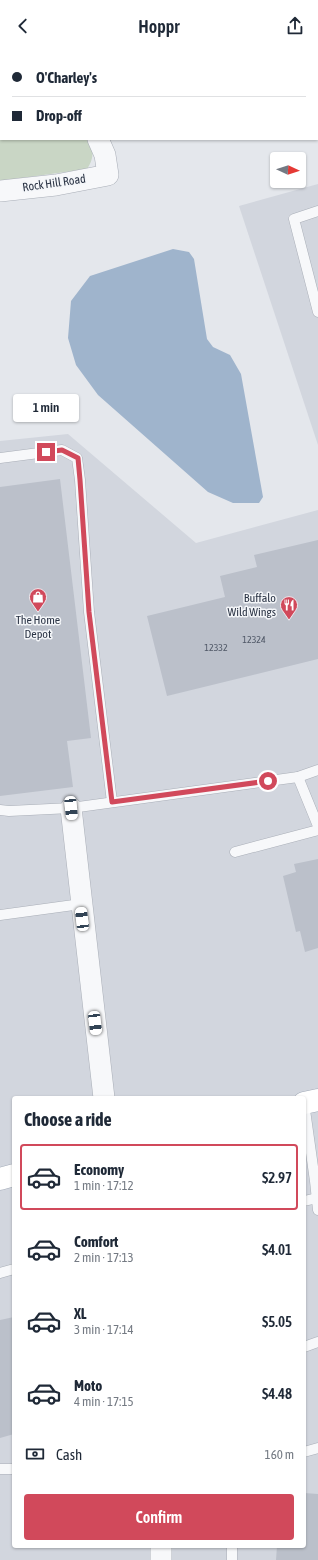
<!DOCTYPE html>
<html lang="en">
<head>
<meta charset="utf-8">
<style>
  body { margin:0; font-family:"Asap Condensed",sans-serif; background:#f6f6f7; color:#1f2937; height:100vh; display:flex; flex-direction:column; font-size:15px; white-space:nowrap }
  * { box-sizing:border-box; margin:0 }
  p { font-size:13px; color:#747a83 }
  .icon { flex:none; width:22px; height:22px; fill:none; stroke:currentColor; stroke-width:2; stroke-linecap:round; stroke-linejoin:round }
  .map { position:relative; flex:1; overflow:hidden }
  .side { position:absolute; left:12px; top:1044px; width:294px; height:452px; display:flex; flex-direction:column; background:#fff; border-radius:4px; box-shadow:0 1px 3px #0004 }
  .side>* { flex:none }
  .top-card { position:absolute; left:0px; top:0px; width:318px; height:88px; box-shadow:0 1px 3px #0004; display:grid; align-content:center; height:88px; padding:0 12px; background:#fff }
  .needle { width:26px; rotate:93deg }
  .tools { position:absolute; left:270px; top:100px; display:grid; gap:8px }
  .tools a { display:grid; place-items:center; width:36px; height:36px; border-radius:4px; background:#fff; box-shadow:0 1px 3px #0004; font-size:20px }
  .end { position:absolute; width:18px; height:18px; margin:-9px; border:5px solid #d1495b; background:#fff; box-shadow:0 0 0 2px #fff }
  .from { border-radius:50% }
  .bubble { position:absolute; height:28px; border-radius:4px; background:#fff; box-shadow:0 1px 3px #0004; font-size:13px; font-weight:600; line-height:28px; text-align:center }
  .car { position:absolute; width:12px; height:24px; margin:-12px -6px; border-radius:5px; box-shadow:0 0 3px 1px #0007; background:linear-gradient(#fff 24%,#345 0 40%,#fff 0 76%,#345 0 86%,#fff 0) }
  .top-card b { display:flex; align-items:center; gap:14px; height:38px; font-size:15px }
  .top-card b+b { border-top:1px solid #e0e1e3 }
  .top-card i { width:10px; height:10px; background:#1f2937 }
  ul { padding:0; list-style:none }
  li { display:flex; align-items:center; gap:12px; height:66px; margin:0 8px 6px; padding:0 4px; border:2px solid transparent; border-radius:4px }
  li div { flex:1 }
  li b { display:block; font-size:15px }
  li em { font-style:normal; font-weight:600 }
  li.selected { border-color:#d1495b }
  li>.icon { width:36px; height:36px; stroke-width:1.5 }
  h2 { padding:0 12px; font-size:18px; line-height:48px }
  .pay { display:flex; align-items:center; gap:10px; height:44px; padding:0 12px; font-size:15px }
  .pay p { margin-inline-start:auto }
  .primary-button { display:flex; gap:8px; margin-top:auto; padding:8px 12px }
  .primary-button a { flex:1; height:46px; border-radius:4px; background:#d1495b; color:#fff; font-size:16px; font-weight:600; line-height:46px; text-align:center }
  header { display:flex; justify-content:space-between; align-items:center; height:52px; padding:0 12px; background:#fff; font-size:18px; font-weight:600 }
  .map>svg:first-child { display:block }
  .built { fill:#d2d6de; fill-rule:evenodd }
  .green { fill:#c9d6c5 }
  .water { fill:#9fb4cc }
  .building { fill:#bbc0ca }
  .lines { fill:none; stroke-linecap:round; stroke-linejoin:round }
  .lane-casing { stroke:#a9aeb7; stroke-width:11 }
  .street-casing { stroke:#a9aeb7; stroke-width:22 }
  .primary-casing { stroke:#a3abb8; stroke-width:23 }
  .lane { stroke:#f7f8fa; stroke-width:10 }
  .street { stroke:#f7f8fa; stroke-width:21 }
  .primary { stroke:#fff; stroke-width:22 }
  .route { stroke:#d1495b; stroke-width:5 }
  .labels { text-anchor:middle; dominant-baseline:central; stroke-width:3; stroke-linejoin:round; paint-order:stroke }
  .number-label { font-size:10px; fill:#4f5766 }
  .street-label { font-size:12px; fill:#2b3445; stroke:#f4f6f9 }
  .poi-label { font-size:12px; fill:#2b3445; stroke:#f4f6f9; text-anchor:end }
</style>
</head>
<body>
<header><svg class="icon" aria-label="back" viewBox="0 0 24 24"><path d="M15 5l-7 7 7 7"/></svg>Hoppr<svg class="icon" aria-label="share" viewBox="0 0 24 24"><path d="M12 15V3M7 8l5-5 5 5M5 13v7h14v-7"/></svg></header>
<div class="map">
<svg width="318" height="1508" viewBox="0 0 318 1508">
  <rect width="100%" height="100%" fill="#e4e7ec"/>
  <g class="built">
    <path d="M318,132V393L239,154Z"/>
    <path d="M68,382L196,491L318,458V1508H0V389ZM14,1046H304V1494H14Z"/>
  </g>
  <path class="green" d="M0,0L19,1H1V87H89C94,98 94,107 87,117L0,129Z"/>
  <path class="water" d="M173,197L189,200L194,207L207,287L213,295L230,303L241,322L263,445L259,451H233L208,440L98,343L76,313L68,286L71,249L90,224Z"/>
  <g class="building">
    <path d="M60,427L91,686L67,689L73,735L0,744V435Z"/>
    <path d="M318,488V607L167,644L147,564L225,545L220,524L257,515L254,503Z"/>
    <path d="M318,807V896L305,900L300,879L296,880L283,824L296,820L294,812Z"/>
    <path d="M14,1265V1382L0,1386V1268Z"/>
    <path d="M304,1441L318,1442V1508H276L277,1494H304Z"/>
  </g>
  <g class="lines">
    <g class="lane-casing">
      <g id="lane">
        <path d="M318,159L294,167L318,260"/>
        <path d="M0,406L62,398L77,406L80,428L89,560L112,750"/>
        <path d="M298,725L318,774"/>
        <path d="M0,758L9,759L71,756L298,725L318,718"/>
        <path d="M235,800L318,778"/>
        <path d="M0,863L81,852"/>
        <path d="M304,1051L315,1129L318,1158"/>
        <path d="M304,1149L317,1146"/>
        <path d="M0,1221L14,1217"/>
        <path d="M304,1295L318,1290"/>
        <path d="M304,1400L318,1396"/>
        <path d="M0,1417H14"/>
        <path d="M232,1508V1494"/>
      </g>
    </g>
    <g class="street-casing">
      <g id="street">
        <path d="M29,0V1"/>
        <path d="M0,139L56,133L108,123L105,103L98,87"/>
        <path d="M71,756L104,1046"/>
        <path d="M161,1508V1494"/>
      </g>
    </g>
    <g class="primary-casing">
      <g id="primary">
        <path d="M304,1051L318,1048"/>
        <path d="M0,1127L14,1123"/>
      </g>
    </g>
    <use href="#lane" class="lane"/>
    <use href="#street" class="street"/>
    <use href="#primary" class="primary"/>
  </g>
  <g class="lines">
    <path class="route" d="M46,400L62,398L78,406L80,428L89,560L112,750L268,729"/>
  </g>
  <defs>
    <g id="shop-pin" transform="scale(0.9)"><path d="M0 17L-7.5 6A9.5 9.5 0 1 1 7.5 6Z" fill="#d1495b" stroke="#f4f6f9"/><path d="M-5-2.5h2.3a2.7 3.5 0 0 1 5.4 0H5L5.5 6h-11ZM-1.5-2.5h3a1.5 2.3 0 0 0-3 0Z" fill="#fff"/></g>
    <g id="restaurant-pin" transform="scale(0.9)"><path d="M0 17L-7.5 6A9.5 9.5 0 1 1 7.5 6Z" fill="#d1495b" stroke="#f4f6f9"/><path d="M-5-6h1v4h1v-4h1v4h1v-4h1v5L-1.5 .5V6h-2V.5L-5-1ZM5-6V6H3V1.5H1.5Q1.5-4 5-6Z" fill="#fff"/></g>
  </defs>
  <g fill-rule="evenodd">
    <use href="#shop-pin" x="38" y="545"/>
    <use href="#restaurant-pin" x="289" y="553"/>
  </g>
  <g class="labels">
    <g class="number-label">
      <text x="254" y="587">12324</text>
      <text x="216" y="595">12332</text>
    </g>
    <g class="street-label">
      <text transform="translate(54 131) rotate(-8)">Rock Hill Road</text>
    </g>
    <g class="poi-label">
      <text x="276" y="546">Buffalo<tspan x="276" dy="14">Wild Wings</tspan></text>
      <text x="38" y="568" text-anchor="middle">The Home<tspan x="38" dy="14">Depot</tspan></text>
    </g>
  </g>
</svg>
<div class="tools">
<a><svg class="needle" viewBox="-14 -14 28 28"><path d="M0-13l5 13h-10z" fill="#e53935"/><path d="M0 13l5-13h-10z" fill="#747a83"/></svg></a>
</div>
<i class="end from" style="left:268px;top:729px"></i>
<i class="end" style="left:46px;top:400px"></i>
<div class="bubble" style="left:13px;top:342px;width:66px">1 min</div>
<i class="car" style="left:71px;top:756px;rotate:174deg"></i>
<i class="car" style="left:82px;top:867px;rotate:353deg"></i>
<i class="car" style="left:95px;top:971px;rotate:173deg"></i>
<div class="top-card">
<b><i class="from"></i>O'Charley's</b>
<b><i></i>Drop-off</b>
</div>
<section class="side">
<h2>Choose a ride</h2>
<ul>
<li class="selected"><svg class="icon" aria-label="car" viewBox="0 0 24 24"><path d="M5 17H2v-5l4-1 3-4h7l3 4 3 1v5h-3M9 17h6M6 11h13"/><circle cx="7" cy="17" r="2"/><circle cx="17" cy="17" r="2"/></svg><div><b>Economy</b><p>1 min · 17:12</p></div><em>$2.97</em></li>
<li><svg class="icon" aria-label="car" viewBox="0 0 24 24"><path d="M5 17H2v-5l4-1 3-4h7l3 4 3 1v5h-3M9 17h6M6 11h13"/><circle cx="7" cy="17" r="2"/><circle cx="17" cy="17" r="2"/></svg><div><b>Comfort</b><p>2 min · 17:13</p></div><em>$4.01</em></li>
<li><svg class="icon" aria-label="car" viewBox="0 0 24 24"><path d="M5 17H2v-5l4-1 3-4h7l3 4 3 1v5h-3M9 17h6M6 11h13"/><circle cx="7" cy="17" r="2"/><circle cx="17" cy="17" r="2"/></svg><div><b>XL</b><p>3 min · 17:14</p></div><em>$5.05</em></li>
<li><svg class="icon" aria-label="car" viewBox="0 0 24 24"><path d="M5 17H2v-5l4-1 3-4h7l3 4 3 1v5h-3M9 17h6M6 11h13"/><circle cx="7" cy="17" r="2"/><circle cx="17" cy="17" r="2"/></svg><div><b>Moto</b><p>4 min · 17:15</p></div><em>$4.48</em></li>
</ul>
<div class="pay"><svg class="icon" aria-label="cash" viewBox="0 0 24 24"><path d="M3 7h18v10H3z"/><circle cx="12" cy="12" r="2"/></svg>Cash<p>160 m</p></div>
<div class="primary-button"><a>Confirm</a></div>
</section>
</div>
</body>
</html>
